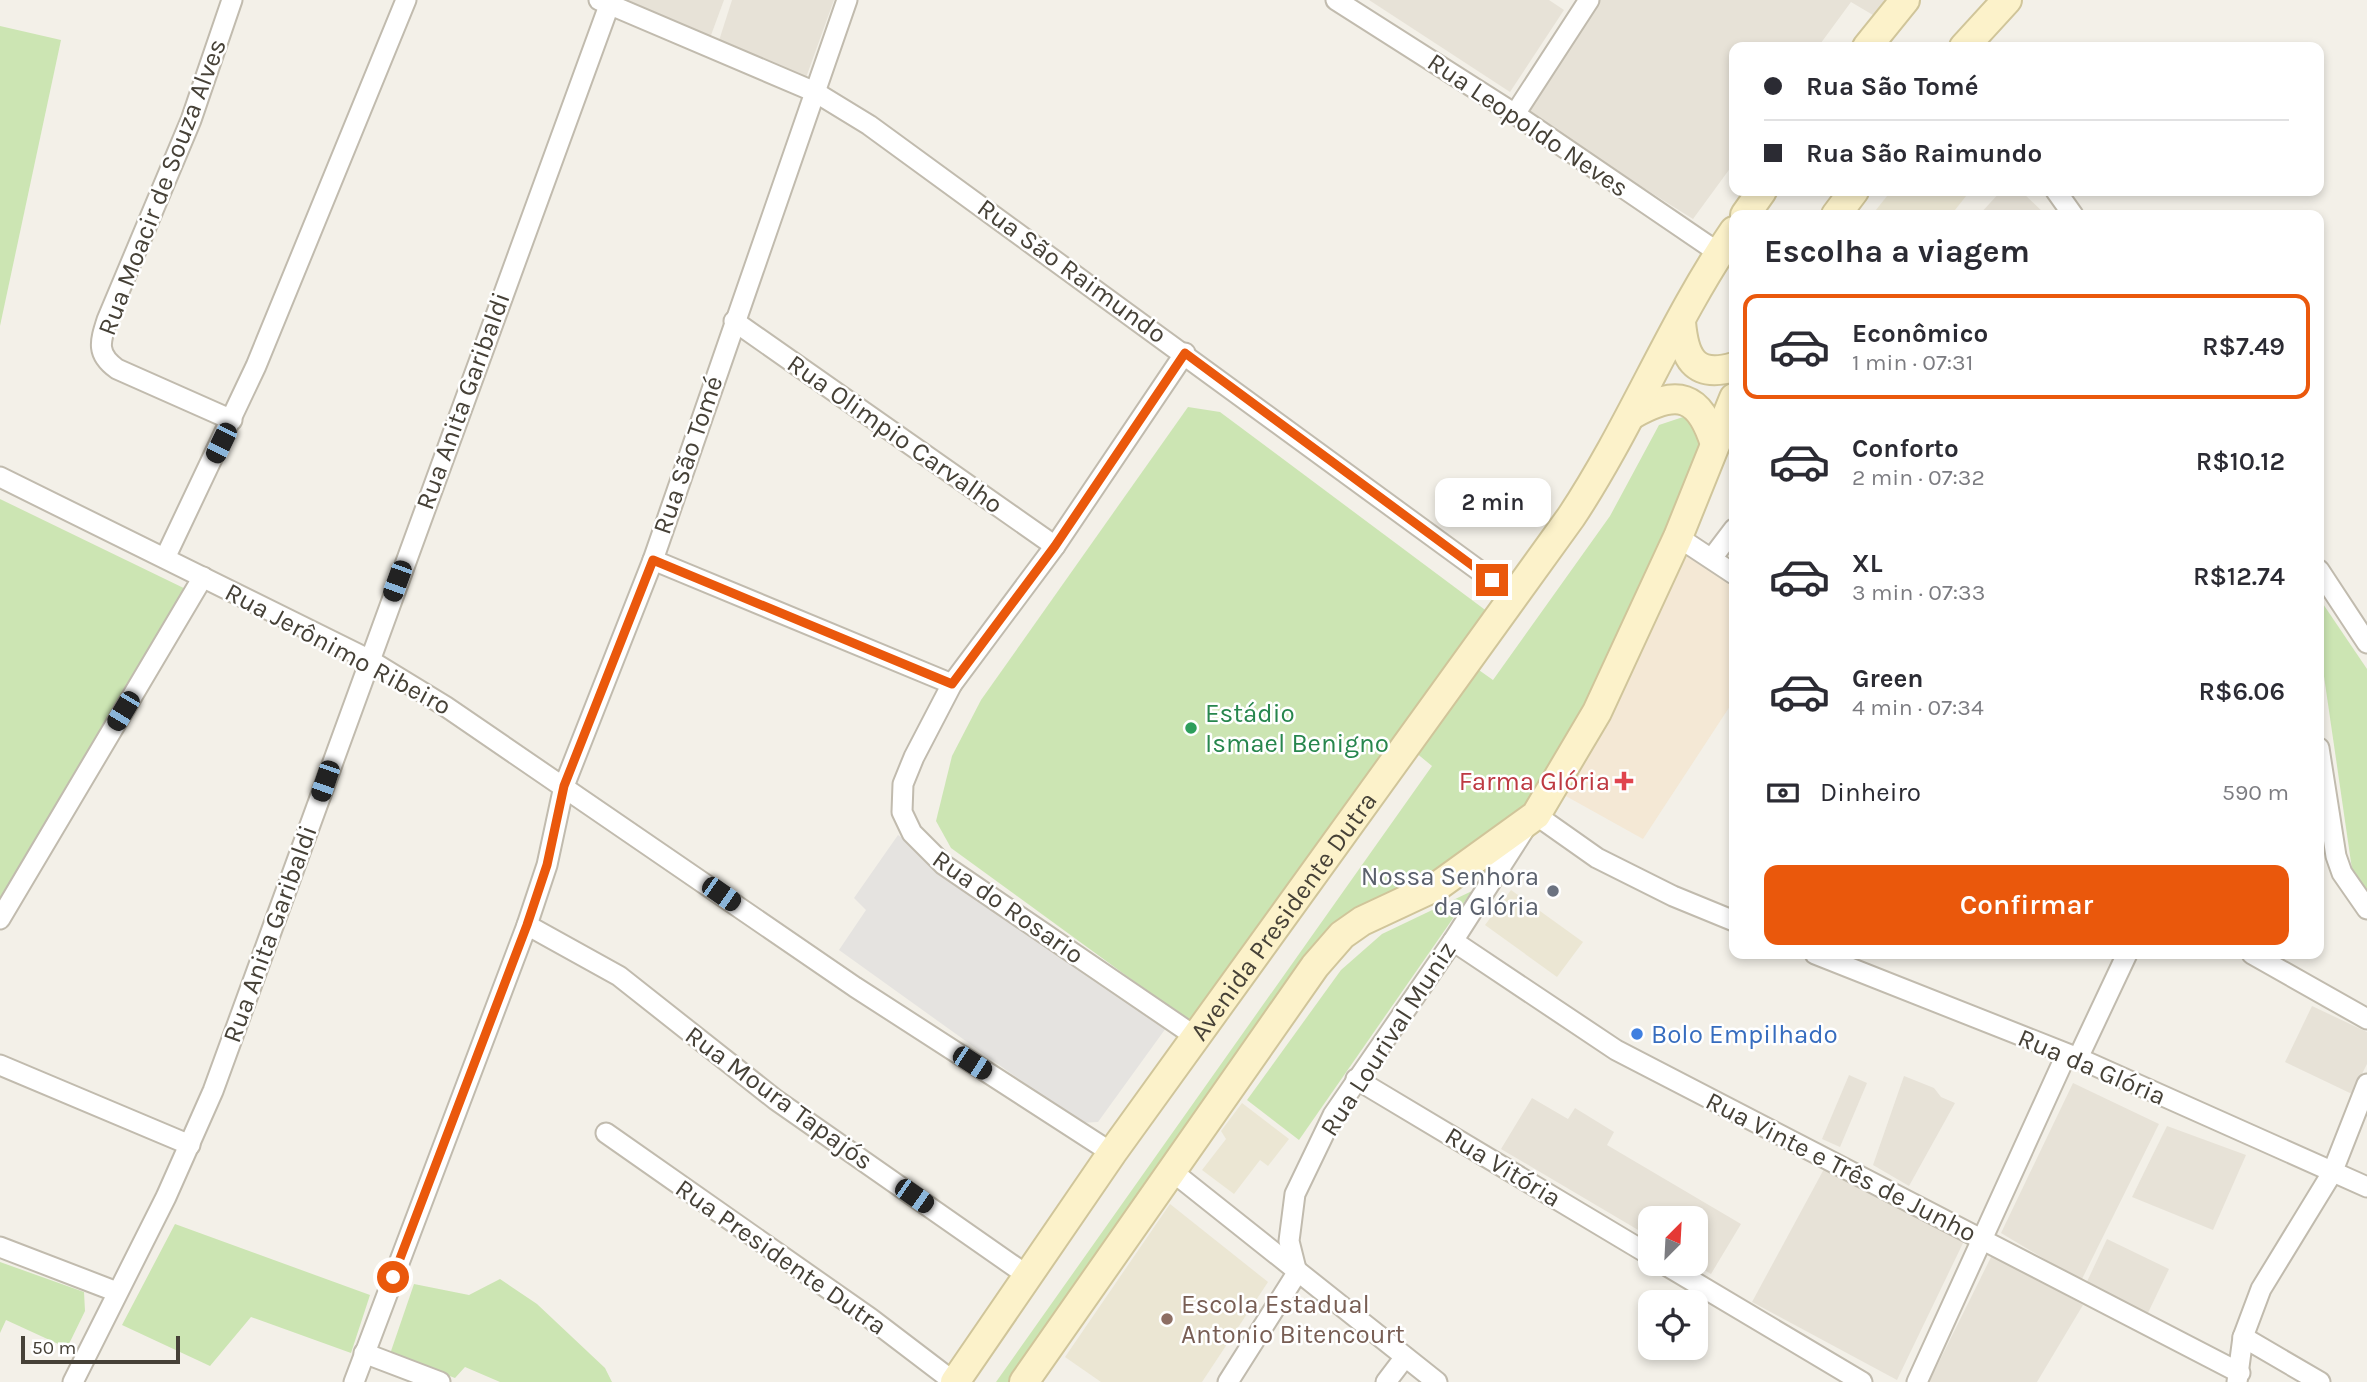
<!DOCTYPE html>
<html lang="pt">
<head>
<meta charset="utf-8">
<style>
  body { margin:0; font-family:Karla,sans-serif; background:#f2f2f3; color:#2b2b33; height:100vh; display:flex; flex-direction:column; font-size:26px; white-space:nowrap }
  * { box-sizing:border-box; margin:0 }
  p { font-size:23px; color:#7c7c81 }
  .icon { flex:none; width:38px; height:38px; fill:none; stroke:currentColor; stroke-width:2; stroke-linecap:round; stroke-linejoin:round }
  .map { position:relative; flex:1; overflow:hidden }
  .panel { position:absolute; left:1729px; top:210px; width:595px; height:749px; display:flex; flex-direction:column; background:#fff; border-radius:14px; box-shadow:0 4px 10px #0003 }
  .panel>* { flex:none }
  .banner { position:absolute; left:1729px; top:42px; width:595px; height:154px; border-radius:14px; box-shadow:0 4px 10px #0003; display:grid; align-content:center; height:154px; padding:0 35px; background:#fff }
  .needle { width:46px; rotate:24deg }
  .controls { position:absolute; left:1638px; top:1206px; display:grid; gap:14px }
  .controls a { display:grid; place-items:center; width:70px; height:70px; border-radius:14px; background:#fff; box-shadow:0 4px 10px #0003; font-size:35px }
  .scale { position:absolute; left:21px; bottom:18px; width:159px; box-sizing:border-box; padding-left:7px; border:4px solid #464137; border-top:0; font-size:19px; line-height:24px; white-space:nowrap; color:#464137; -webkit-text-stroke:5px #fff; paint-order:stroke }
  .end { position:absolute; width:32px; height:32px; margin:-16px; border:9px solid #ea580c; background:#fff; box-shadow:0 0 0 4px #fff }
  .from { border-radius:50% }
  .bubble { position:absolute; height:49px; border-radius:14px; background:#fff; box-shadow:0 4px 10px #0003; font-size:23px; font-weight:600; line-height:49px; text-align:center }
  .car { position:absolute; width:21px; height:42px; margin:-21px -10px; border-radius:9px; box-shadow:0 0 5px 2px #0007; background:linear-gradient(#222 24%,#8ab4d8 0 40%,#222 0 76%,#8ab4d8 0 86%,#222 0) }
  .banner b { display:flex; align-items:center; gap:24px; height:66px; font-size:26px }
  .banner b+b { border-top:2px solid #e1e1e2 }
  .banner i { width:18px; height:18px; background:#2b2b33 }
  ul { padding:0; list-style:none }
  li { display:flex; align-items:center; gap:21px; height:105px; margin:0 14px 10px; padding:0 21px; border:4px solid transparent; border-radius:14px }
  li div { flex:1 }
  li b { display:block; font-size:26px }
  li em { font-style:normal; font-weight:600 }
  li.active { border-color:#ea580c }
  li>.icon { width:63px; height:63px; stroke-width:1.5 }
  h2 { padding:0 35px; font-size:32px; line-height:84px }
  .pay { display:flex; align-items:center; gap:18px; height:77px; padding:0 35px; font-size:26px }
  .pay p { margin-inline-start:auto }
  .action { display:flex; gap:14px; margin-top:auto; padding:14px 35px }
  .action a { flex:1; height:80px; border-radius:14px; background:#ea580c; color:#fff; font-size:28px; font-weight:600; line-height:80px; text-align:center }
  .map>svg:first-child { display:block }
  .residential { fill:#e7e2d7 }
  .commercial { fill:#f4e8d5 }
  .education { fill:#ebe6d3 }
  .green { fill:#cce5b3 }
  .parking { fill:#e5e3e0 }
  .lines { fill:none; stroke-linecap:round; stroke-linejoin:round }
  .street-casing { stroke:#c1bbae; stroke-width:23 }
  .secondary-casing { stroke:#d0c59a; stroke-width:32 }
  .street { stroke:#fff; stroke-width:19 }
  .secondary { stroke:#fcf2ca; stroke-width:28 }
  .route { stroke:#ea580c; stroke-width:9 }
  .leisure-dot { fill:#2e9e5b; stroke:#fff; stroke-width:2.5 }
  .health-dot { fill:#e0444e; stroke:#fff; stroke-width:2.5 }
  .worship-dot { fill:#6b7280; stroke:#fff; stroke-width:2.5 }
  .shop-dot { fill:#3f7fe0; stroke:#fff; stroke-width:2.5 }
  .education-dot { fill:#8d6e63; stroke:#fff; stroke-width:2.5 }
  .labels { text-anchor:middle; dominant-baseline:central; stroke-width:5; stroke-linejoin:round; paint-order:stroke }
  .street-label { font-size:26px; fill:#464137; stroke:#fff }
  .leisure-label { font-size:26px; fill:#27864d; stroke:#fff; text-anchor:start }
  .health-label { font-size:26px; fill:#be3a42; stroke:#fff; text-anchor:end }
  .worship-label { font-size:26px; fill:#5b616d; stroke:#fff; text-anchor:end }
  .shop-label { font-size:26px; fill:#366cbe; stroke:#fff; text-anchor:start }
  .education-label { font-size:26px; fill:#785e54; stroke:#fff; text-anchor:start }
</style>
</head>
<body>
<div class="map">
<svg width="2367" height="1382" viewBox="0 0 2367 1382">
  <rect width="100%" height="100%" fill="#f3f0e8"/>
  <g class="residential">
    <path d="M617,0H724L710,38Z"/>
    <path d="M732,0H834L803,86L716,50Z"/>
    <path d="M1369,0H1549L1564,10L1510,92Z"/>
    <path d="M1596,0H1885L1873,15L1851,2L1818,47H1734V163L1693,219L1524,113Z"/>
    <path d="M2001,191H2021L2046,215H1979Z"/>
    <path d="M2312,1006L2367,1032V1064L2352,1094L2285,1062Z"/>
    <path d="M1849,1075L1867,1083L1840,1147L1822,1139Z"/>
    <path d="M1904,1076L1934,1088L1941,1097L1955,1103L1909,1186L1873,1165Z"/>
    <path d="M2073,1083L2159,1124L2081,1281L2001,1233Z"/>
    <path d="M1532,1098L1568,1119L1575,1108L1614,1132L1607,1145L1741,1224L1711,1274L1694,1264L1696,1218H1650V1237L1501,1149Z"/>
    <path d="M2167,1126L2246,1155L2213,1230L2132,1197Z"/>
    <path d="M1824,1169L1964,1241L1897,1380L1752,1302Z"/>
    <path d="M2107,1239L2169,1269L2146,1317L2084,1288Z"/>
    <path d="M1993,1253L2083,1305L2037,1382H1929Z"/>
  </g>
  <path class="commercial" d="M1687,554L1734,585V700L1643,839L1564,795Z"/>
  <g class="education">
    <path d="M1891,191H1970L1951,215H1872Z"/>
    <path d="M1511,890L1583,942L1557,977L1485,925Z"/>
    <path d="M1242,1103L1289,1139L1268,1166L1260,1160L1234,1194L1202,1170L1226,1139L1221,1131Z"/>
    <path d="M1170,1204L1268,1282L1202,1382H1101L1065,1357Z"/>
  </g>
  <g class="green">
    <path d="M0,26L61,40L0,326Z"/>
    <path d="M1188,407L1220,412L1496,618L1198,1028L951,848L936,821L952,756L981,700Z"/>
    <path d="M1686,416L1708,450L1642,603L1527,819L1349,918L1019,1382H996L1432,766L1415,752L1476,668L1493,680L1610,516L1659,425Z"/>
    <path d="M0,499L196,594L0,925Z"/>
    <path d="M2319,598L2367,669V890L2353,876L2319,642Z"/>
    <path d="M1472,891L1299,1140L1247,1100L1341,970L1382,934Z"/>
    <path d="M175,1224L370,1295L351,1353L251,1317L210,1366L122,1325Z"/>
    <path d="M0,1262L84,1292L85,1311L67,1348L6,1320L0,1333Z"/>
    <path d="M500,1279L537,1304L605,1368L612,1382H500L465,1367L455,1378L390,1354L414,1284L469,1295Z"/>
  </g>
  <path class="parking" d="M898,835L1166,1028L1098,1122L1080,1123L839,950L866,910L854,898Z"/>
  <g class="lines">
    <g class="street-casing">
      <g id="street">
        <path d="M599,0L815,92L869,125L1514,596"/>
        <path d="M1336,0L1515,114L1719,253"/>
        <path d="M1515,114L1589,0"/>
        <path d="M2056,191L2073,215"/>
        <path d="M734,321L1055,546"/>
        <path d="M1185,353L1055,546L952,684L914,757L903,784L902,812L912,833L944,865L1196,1037"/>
        <path d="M232,420L117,369C96,354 100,342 107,320L191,120L232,0"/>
        <path d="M0,477L368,659L445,706L855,987L1112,1153"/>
        <path d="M1678,537L1734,574"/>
        <path d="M165,558L256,366L406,0"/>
        <path d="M1712,558L1734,529"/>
        <path d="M653,560L952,684"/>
        <path d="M2319,570L2367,643"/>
        <path d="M2319,748L2336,856L2342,873L2367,909"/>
        <path d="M1536,815L1597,858L1673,896L1734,921"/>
        <path d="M0,919L203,577"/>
        <path d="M527,925L619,976L776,1100L1028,1276"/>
        <path d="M1453,941L1616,1050L2240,1373"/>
        <path d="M1815,954L2078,1058L2367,1187"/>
        <path d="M2252,954L2367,1019"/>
        <path d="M2078,1058L2127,954"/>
        <path d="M0,1065L190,1145"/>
        <path d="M1356,1079L1650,1255"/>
        <path d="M606,1133L870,1318L954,1382"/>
        <path d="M1173,1172L1437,1382"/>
        <path d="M0,1247L117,1292"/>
        <path d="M1664,1264L1862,1382"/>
        <path d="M2243,1337L2320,1382"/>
        <path d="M364,1353L440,1382"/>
        <path d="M73,1382L166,1197L213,1091L611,0"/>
        <path d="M354,1382L527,925L547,865L564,786L653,560L847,0"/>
        <path d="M1228,1382L1297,1273L1289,1241L1295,1194L1333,1115L1453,941L1524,830"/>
        <path d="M1386,1382L1405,1357"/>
        <path d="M1917,1382L2066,1055"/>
        <path d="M2237,1382L2243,1337L2261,1289L2332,1173L2367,1084"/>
      </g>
    </g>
    <g class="secondary-casing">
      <g id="secondary">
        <path d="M1867,47L1905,0"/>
        <path d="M1964,47L2007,0"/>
        <path d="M1745,215L1762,191"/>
        <path d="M1836,215L1854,191"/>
        <path d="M1681,322C1684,356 1693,379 1734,367"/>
        <path d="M1633,414C1678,389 1699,394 1715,444"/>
        <path id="s1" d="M955,1382L1112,1153L1571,517C1632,425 1672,321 1734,231"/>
        <path d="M1024,1382L1315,966L1342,935L1362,921L1439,885L1536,815L1597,712L1678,537L1734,398"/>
      </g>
    </g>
    <use href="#street" class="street"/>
    <use href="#secondary" class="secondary"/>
  </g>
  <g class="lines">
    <path class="route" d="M393,1277L527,925L547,865L564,786L653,560L952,684L1055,546L1185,353L1492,580"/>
  </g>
  <circle class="leisure-dot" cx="1191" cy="728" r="7"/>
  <path class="health-dot" d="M1620.5 770.5h7v7h7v7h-7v7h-7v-7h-7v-7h7z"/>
  <circle class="worship-dot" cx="1553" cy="891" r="7"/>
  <circle class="shop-dot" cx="1637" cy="1034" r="7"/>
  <circle class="education-dot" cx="1167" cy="1319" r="7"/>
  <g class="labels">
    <g class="street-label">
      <text transform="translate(1528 125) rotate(34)">Rua Leopoldo Neves</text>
      <text transform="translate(162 187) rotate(-69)">Rua Moacir de Souza Alves</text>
      <text transform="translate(1072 271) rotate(36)">Rua São Raimundo</text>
      <text transform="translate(463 401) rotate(-70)">Rua Anita Garibaldi</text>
      <text transform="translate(895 434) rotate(35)">Rua Olimpio Carvalho</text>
      <text transform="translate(688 455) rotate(-71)">Rua São Tomé</text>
      <text transform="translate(338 649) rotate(28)">Rua Jerônimo Ribeiro</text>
      <text transform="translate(1008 907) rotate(35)">Rua do Rosario</text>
      <text stroke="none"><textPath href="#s1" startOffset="570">Avenida Presidente Dutra</textPath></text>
      <text transform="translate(270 934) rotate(-70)">Rua Anita Garibaldi</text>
      <text transform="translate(1388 1039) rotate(-57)">Rua Lourival Muniz</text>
      <text transform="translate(2092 1067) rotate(23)">Rua da Glória</text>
      <text transform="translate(779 1098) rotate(36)">Rua Moura Tapajós</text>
      <text transform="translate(1503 1167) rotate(31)">Rua Vitória</text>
      <text transform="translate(1841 1167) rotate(27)">Rua Vinte e Três de Junho</text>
      <text transform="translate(781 1257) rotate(35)">Rua Presidente Dutra</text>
    </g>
    <g class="leisure-label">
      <text x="1205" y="713">Estádio<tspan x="1205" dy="30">Ismael Benigno</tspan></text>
    </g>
    <g class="health-label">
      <text x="1610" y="781">Farma Glória</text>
    </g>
    <g class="worship-label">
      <text x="1539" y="876">Nossa Senhora<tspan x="1539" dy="30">da Glória</tspan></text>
    </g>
    <g class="shop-label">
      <text x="1651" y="1034">Bolo Empilhado</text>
    </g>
    <g class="education-label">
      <text x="1181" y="1304">Escola Estadual<tspan x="1181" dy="30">Antonio Bitencourt</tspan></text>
    </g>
  </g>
</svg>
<div class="controls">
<a><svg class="needle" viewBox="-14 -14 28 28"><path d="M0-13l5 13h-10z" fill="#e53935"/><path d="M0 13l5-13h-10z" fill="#7c7c81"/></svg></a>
<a><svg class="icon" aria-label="locate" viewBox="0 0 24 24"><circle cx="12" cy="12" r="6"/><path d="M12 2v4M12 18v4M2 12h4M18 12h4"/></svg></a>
</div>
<div class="scale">50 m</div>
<i class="end from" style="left:393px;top:1277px"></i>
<i class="end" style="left:1492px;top:580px"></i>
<div class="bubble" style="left:1435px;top:478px;width:116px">2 min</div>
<i class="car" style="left:221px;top:443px;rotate:206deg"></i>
<i class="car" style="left:397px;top:581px;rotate:200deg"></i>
<i class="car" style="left:123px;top:711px;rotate:211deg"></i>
<i class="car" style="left:325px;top:781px;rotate:199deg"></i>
<i class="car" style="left:721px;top:894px;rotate:125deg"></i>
<i class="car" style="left:972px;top:1063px;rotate:123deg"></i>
<i class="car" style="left:914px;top:1196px;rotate:125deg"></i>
<div class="banner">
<b><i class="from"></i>Rua São Tomé</b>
<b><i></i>Rua São Raimundo</b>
</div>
<section class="panel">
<h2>Escolha a viagem</h2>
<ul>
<li class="active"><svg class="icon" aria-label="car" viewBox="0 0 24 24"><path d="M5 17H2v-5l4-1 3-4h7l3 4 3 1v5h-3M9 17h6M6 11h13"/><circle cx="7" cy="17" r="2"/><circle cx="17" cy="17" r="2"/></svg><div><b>Econômico</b><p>1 min · 07:31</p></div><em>R$7.49</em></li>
<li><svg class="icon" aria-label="car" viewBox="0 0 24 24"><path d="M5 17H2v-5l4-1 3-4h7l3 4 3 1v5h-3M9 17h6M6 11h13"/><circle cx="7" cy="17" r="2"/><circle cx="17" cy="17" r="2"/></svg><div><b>Conforto</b><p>2 min · 07:32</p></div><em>R$10.12</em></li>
<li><svg class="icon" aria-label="car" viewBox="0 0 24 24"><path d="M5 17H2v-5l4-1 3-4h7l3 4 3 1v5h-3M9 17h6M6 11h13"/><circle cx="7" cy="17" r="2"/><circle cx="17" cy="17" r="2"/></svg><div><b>XL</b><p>3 min · 07:33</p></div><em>R$12.74</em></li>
<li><svg class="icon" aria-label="car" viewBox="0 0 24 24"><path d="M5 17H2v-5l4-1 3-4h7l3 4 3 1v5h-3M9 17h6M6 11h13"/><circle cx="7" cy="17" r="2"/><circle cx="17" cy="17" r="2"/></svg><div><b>Green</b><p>4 min · 07:34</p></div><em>R$6.06</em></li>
</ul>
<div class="pay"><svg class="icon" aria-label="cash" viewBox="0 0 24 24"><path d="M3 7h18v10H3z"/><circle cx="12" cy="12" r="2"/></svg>Dinheiro<p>590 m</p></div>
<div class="action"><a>Confirmar</a></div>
</section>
</div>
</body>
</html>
